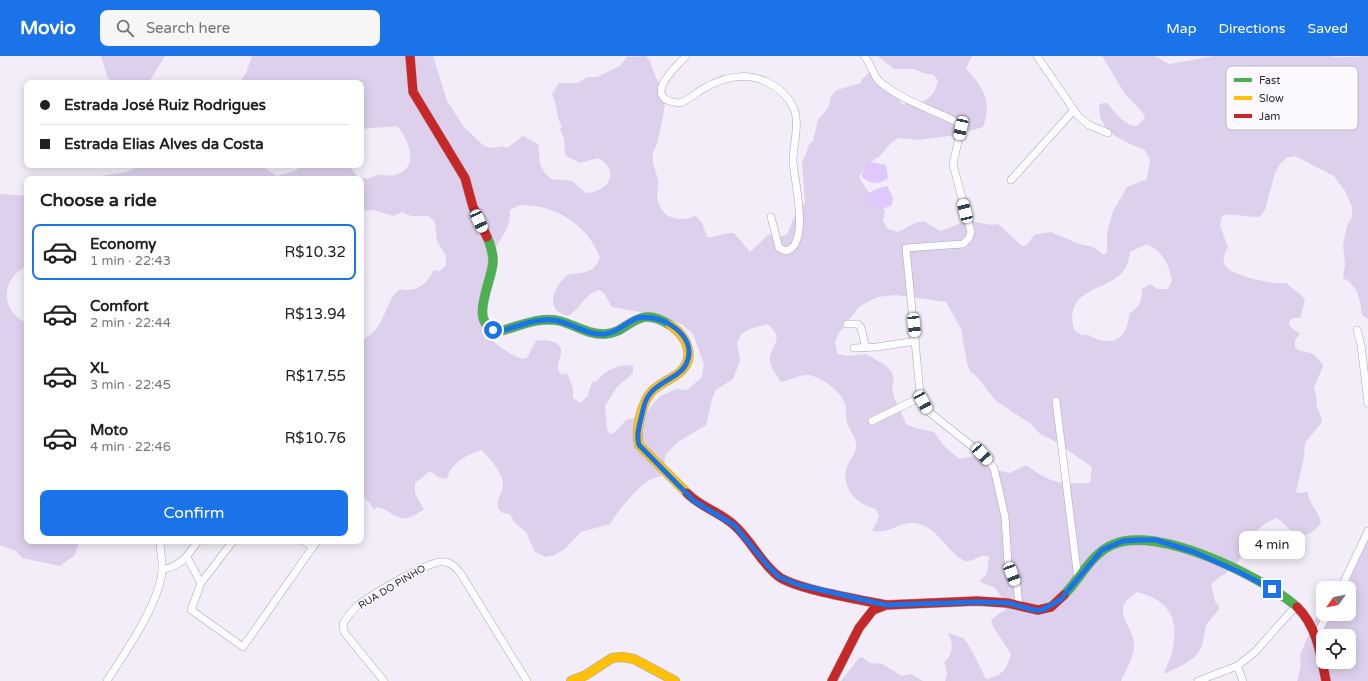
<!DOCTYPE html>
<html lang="en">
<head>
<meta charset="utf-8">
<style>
  body { margin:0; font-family:"Varela Round",sans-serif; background:#f6f6f6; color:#202124; height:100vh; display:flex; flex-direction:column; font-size:15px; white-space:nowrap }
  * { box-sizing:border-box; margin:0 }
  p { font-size:13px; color:#757577 }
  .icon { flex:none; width:22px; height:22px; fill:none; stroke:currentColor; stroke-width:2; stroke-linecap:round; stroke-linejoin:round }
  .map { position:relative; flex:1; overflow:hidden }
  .panel { position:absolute; left:24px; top:120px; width:340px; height:368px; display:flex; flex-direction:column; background:#fff; border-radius:8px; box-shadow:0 2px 10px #0003 }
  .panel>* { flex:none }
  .hud { position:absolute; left:24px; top:24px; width:340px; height:88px; border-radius:8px; box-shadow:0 2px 10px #0003; display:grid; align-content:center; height:88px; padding:0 16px; background:#fff }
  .needle { width:26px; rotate:237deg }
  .tools { position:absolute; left:1316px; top:525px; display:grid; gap:8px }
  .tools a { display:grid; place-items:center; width:40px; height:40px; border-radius:8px; background:#fff; box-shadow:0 2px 10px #0003; font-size:20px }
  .end { position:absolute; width:18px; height:18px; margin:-9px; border:5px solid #1a73e8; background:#fff; box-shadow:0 0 0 2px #fff }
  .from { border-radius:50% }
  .bubble { position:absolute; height:28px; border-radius:8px; background:#fff; box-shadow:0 2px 10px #0003; font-size:13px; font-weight:600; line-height:28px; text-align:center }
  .car { position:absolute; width:12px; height:24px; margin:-12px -6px; border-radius:5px; box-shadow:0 0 3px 1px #0007; background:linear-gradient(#fff 24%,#345 0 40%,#fff 0 76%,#345 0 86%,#fff 0) }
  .hud b { display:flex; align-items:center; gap:14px; height:38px; font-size:15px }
  .hud b+b { border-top:1px solid #e0e0e0 }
  .hud i { width:10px; height:10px; background:#202124 }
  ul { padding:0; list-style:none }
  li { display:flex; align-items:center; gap:12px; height:56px; margin:0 8px 6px; padding:0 8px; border:2px solid transparent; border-radius:8px }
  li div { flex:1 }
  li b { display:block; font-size:15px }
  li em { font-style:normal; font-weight:600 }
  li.selected { border-color:#1a73e8 }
  li>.icon { width:36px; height:36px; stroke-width:1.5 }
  h2 { padding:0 16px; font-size:18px; line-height:48px }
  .primary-button { display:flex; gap:8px; margin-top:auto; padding:8px 16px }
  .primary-button a { flex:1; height:46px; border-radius:8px; background:#1a73e8; color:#fff; font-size:16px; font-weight:600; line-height:46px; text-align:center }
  header { display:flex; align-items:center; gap:24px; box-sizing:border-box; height:56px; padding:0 20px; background:#1a73e8; color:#fff }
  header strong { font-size:19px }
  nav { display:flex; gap:22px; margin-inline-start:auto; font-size:14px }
  .search { width:280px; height:36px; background:#f6f6f6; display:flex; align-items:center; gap:10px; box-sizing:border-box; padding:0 14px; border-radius:8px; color:#757577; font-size:15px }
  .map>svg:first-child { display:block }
  .green { fill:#ddd0ec; fill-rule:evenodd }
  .water { fill:#dfc8fc }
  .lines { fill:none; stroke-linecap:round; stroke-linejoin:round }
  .street-casing { stroke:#aca8b1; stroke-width:8 }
  .fast-casing { stroke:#aca8b1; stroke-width:10 }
  .slow-casing { stroke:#aca8b1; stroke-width:10 }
  .jam-casing { stroke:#aca8b1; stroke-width:10 }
  .street { stroke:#fdfcfe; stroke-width:7 }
  .fast { stroke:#4caf50; stroke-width:9 }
  .slow { stroke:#ffc107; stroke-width:9 }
  .jam { stroke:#c62828; stroke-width:9 }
  .route { stroke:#1a73e8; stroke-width:5 }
  .labels { text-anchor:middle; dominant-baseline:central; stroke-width:3; stroke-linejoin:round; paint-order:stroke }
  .street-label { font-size:10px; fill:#2e2a33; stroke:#fbf9fe }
  .key { fill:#fbf9fe; stroke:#bebbc1; stroke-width:1 }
  .key-label { font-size:11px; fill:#2e2a33 }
</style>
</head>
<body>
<header>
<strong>Movio</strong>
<div class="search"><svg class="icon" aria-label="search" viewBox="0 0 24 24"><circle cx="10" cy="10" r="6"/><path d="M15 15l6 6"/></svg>Search here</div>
<nav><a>Map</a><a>Directions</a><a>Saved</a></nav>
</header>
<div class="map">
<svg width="1368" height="625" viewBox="0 0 1368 625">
  <rect width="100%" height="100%" fill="#f2edf8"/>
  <g class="green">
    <path d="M101,0H165L148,27H112L107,20Z"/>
    <path d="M252,0H433L447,45L464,71L484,90L493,92L502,90L507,92L523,80L538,88L540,108L544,116L551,123L572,125L586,137C609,136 621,114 598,102L580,107L565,99L564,82L560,74L562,70C555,60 558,48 552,38L559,27H578L587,21H597L620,10L627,1L646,0L650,5L656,22L666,36C665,54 661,70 657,87C656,91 653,94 653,99C651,108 657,116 658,125C659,131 657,135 657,140C660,162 677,167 696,160L702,167L707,181C716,182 724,176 734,177L750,196L769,178L778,181L787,179L794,161L800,155L805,146L802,107L809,89L813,85L818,64L829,50L831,40L837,34L861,27L862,23L870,16L879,18L902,48C920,48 934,45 938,25L934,19L923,17L914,13H894L878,0H972L966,12C975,22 988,38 987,53C987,59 985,66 983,71L956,79L919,84L899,82L891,87L879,101L870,106L859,120C864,134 877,143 885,155L883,165L888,173L898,176L915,167L924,165L940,175C950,173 957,167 966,165C977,164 988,171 998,168L1022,190L1027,189L1034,179L1051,176L1079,188L1093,191L1104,199L1107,196V177L1113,155L1127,131L1147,123L1150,104L1145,94C1123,85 1098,77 1099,49L1103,47H1107C1116,57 1124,70 1137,70L1145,62L1143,57L1125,38L1102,0H1154L1169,8L1214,0H1331C1341,3 1356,0 1368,0V263L1362,259C1360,244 1358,229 1343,222L1345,208L1343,189L1347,170L1352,161V151L1345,135L1334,120L1295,100L1286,102L1280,108L1275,117L1265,154L1259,161C1246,162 1234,156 1222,160L1220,170L1228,191C1225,197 1222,202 1225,209C1230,220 1274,229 1286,227L1302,240L1305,244L1300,262H1292L1289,266L1290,270L1300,278L1295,284V291C1302,300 1313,290 1323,310L1314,332C1317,340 1316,343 1317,351C1319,356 1322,360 1322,366L1305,387L1304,401L1296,436L1299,437L1308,436C1308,446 1319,456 1321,467C1314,476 1308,480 1297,480L1277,462C1249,472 1252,489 1235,509C1229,517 1218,521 1211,528L1215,545L1220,552L1206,569L1202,590L1196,600L1183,609L1164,618C1166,611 1169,606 1171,600C1180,567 1173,545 1137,536C1108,554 1132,567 1134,587C1135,600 1126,614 1121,625H945L947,618L944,606C953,600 954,587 948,577C953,579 959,580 963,582C968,585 982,615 986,623C1002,620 1007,613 1011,598L994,572L991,564L998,558L1006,554C1004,546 1000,534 991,530C986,528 984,529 980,525L987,518L989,501C980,496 972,509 963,504C945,494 937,469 914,467C903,466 894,473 884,475C880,476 876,475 872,475L879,461L876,453C857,449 840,431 847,411C849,405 855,398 856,392C857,381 850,376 847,366C845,360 847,354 845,348C842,336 820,320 808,319C799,319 790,324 781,326C778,320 771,313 770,306C768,289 788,284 767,268L750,273L741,278L737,287L740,305L733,323L716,334L712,343L706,369L678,386L666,398L660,421C645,419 617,456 610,468L581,476L565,493L554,499L546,501L535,496L526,476L515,467L510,458L503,457L499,454C495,444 502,439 503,430C504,419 489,400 481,394C466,399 451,407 447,423L438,421L430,415L415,427V437L424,454C418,456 412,462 407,462C395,464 388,452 377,451L374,454L369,446L361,439V284C386,275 385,242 400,233C417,237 427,228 434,214L440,215L446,209V200L437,185L435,166L429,160H411L402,156L393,160L373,154L361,155V123H80L127,116L141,109H260L277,120L294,115L303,110C316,113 334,109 348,109L358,121L368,123C383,114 386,123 398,118C420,110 408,82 397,70L361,73V27H239L246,17ZM519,149C554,148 588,168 600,202C592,219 584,216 567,219C554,231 543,254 568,260C580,253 586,237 599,234L604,237L612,251L661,260L683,269L693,278L704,308L702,321L687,334L677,333L660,340L643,360L626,364L615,376L610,378L607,374L605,350L617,331L633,317V310C621,307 604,315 597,325L592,326L587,341L580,347L573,342V332L567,317L562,319C553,311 562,303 561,294C559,284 544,283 536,285L527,302L522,303C512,299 493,289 488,278C481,266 488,209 494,196C501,178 510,177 510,154ZM1147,188C1162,195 1169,208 1172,224L1168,233H1158L1150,228L1142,233C1142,246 1139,251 1129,258C1129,269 1124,283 1111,285C1105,286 1097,283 1091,281L1089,279H1082L1074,274C1073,268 1071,261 1073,255C1077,232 1112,232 1124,214C1128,208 1129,202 1130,196ZM896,239L946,246L961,273L967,307L970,315L977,321L996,345L1031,368L1039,377L1056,386L1092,411L1090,427C1058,428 1053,428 1026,409L1010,417L991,413C981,397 975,400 959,403L945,391L934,376L915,372L906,368L894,341L892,332L894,323L891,315L885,309L866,298L847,300L838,298L835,287L838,278L860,250L877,241Z"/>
    <path d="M0,138L27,140V210C0,223 0,255 27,267V485H79L75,499L60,510L22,502L16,495L0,489Z"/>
    <path d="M1368,482V625H1297L1301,610L1300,600L1307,582L1312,575L1314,565L1323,552V558H1349V532H1342ZM1323,580H1349V606H1323Z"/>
    <path d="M862,601L870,607L882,608L902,620L911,618L923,625H841L859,602Z"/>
  </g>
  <g class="water">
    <path d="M871,106L886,109L888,122C877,130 871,128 861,120L867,107Z"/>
    <path d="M887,130L893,142L892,149C879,155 877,154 865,148L866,139L876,133Z"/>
  </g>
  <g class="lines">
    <g class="street-casing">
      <g id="street">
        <path d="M686,0C674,12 640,44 680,47C688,44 694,39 701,34C721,22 744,15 767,26C779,32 789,41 794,53C800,68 793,89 793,105C794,124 811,189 786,195L779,192L771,161"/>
        <path d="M864,0C871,7 873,20 880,26C903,45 931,53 957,66L961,72L953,108L971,176L969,182L963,188L906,192L920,337L929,356L982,398L994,412L1005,461L1008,507L1017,529L1019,550"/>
        <path d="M1037,0L1078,60L1089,69L1108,77"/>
        <path d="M1011,124L1074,54"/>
        <path d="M847,268H858L861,272L866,292"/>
        <path d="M1357,274L1361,289L1368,347"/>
        <path d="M854,292L877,291L916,285"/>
        <path d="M1056,345L1078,523"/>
        <path d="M872,365L921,341"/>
        <path d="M304,485L313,491"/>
        <path d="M187,501L201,527L191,554L243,591L317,485"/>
        <path d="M162,514C182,509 187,501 198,485"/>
        <path d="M201,527L233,485"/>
        <path d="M1341,532L1368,475"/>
        <path d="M1316,580L1328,558"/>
        <path d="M1237,610L1243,625"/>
        <path d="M107,625C125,596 158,550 162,516C163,506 160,495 160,485"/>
        <path d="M384,625L344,576L343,568C346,562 351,556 356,551C369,540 430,503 445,506C453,507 457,513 461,518L527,625"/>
        <path d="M1198,625L1237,610L1254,597L1296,550"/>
      </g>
    </g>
    <g class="fast-casing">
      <g id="fast">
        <path d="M487,181C490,187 493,198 493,205C493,225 465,270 500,275C520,270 540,260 560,265C575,269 589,279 605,278C630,277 636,247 670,269"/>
        <path d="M1064,539C1080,523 1091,498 1112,489C1157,468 1263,521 1297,551"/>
      </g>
    </g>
    <g class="slow-casing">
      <g id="slow">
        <path d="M670,269C687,280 697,302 679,317C671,323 661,327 653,334C642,345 635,373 639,389L687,437"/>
        <path d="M571,625L586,619L612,602L622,601L634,603L675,625"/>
      </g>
    </g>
    <g class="jam-casing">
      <g id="jam">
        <path d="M410,0L413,36L465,122L473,151L487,181"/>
        <path d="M687,437C700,451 720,456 734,469C751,484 760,506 778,520C794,533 862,544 886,549"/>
        <path d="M1297,551C1317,570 1321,600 1326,625"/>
        <path d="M832,625L859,572L873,554L886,549L977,545L1007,547L1038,554L1051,551L1064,539"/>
      </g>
    </g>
    <use href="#street" class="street"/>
    <use href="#fast" class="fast"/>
    <use href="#slow" class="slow"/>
    <use href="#jam" class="jam"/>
  </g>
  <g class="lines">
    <path class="route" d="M493,274L500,275C517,271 536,262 553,264C571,266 587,280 605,278C618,277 627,265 638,262C662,257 698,280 687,306C681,322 658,325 649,339C644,345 643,355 641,362C639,371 636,380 639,389L694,445L734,469L768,510L779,521L799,529L886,549L978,546L1008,547L1034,554H1042L1060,544L1102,494L1123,485L1137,484H1156L1194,496L1239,516L1272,533"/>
  </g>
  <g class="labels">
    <g class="street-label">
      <text transform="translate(392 531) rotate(-31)">RUA DO PINHO</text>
    </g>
  </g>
  <rect x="1226" y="10" width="132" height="64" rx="6" class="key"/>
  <rect x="1234" y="22" width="18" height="4" fill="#4caf50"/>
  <rect x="1234" y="40" width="18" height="4" fill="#ffc107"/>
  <rect x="1234" y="58" width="18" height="4" fill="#c62828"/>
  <g class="key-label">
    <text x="1259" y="28">Fast</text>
    <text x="1259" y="46">Slow</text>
    <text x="1259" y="64">Jam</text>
  </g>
</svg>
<div class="tools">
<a><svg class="needle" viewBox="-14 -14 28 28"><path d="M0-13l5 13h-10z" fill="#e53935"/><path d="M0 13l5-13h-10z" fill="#757577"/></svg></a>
<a><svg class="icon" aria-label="locate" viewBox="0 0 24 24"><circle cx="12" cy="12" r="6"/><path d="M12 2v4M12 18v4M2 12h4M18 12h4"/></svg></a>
</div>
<i class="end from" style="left:493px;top:274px"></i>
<i class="end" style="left:1272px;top:533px"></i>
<div class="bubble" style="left:1239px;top:475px;width:66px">4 min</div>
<i class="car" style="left:961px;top:72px;rotate:192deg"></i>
<i class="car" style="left:965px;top:155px;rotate:346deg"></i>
<i class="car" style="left:479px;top:165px;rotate:155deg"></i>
<i class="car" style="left:914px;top:269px;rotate:174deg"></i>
<i class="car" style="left:923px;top:346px;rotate:151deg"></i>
<i class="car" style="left:982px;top:398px;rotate:138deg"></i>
<i class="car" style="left:1012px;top:518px;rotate:159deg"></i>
<div class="hud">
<b><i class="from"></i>Estrada José Ruiz Rodrigues</b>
<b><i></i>Estrada Elias Alves da Costa</b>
</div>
<section class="panel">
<h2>Choose a ride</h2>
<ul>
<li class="selected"><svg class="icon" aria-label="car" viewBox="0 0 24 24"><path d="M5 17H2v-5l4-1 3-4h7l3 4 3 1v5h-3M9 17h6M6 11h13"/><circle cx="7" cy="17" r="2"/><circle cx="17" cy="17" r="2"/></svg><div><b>Economy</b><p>1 min · 22:43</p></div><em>R$10.32</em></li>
<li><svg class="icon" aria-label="car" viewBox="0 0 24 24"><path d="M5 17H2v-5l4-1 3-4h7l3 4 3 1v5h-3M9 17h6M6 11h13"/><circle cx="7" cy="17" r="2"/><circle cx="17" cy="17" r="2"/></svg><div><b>Comfort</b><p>2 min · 22:44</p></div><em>R$13.94</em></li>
<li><svg class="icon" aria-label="car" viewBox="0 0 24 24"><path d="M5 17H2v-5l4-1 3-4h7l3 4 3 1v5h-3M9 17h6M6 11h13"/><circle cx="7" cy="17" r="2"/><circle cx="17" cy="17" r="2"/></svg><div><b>XL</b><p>3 min · 22:45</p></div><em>R$17.55</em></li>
<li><svg class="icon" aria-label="car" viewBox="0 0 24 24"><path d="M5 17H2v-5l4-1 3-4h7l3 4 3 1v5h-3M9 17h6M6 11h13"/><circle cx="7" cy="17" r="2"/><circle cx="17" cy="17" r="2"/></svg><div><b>Moto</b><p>4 min · 22:46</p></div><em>R$10.76</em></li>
</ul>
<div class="primary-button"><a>Confirm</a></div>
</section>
</div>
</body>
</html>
